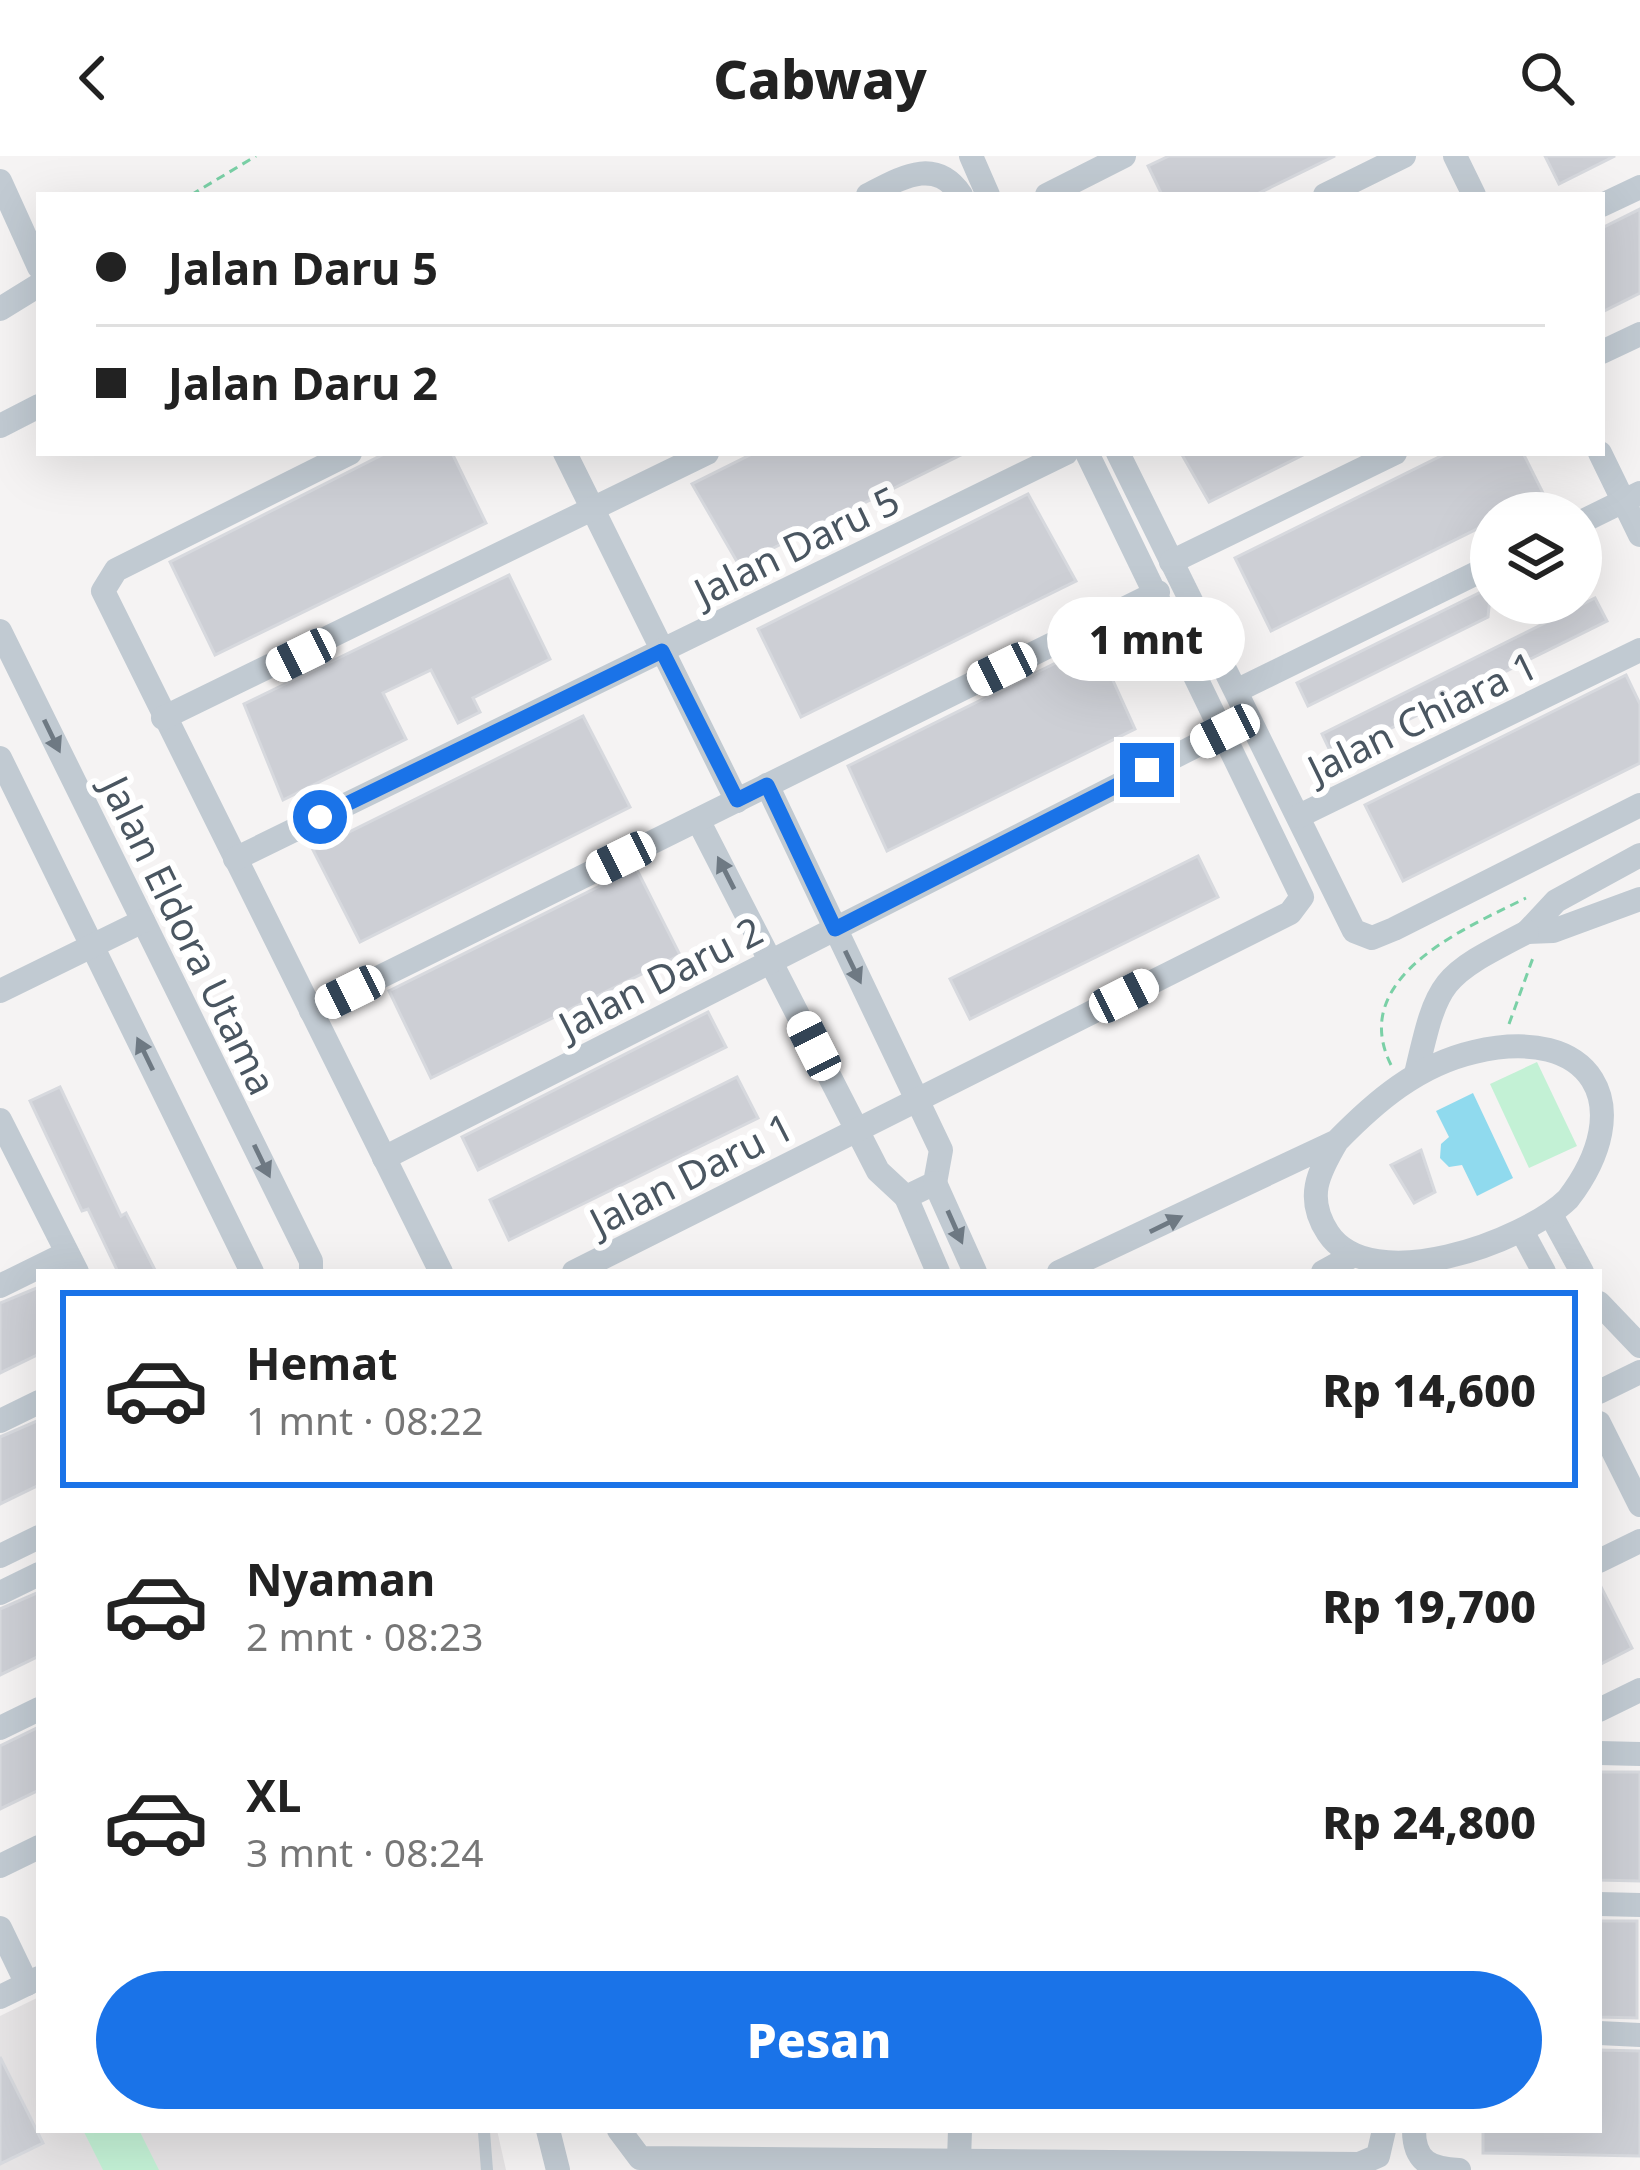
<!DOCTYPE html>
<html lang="id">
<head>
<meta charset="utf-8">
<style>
  body { margin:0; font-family:"Noto Sans",sans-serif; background:#f2f2f2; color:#222; height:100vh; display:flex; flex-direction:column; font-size:45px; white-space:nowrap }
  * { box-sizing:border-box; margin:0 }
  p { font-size:39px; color:#767676 }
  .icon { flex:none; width:66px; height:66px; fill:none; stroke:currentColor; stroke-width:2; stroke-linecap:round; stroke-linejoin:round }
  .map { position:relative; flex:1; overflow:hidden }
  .sheet { position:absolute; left:36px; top:1113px; width:1566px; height:864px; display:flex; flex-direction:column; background:#fff; border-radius:0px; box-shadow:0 12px 48px #0002 }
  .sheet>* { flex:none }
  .top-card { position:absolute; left:36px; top:36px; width:1569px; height:264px; border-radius:0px; box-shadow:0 12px 48px #0002; display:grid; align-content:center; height:264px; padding:0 60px; background:#fff }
  .controls { position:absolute; left:1470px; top:336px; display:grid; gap:24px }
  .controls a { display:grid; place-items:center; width:132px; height:132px; border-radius:50%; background:#fff; box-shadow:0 12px 48px #0002; font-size:60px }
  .end { position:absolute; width:54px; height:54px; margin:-27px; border:15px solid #1a73e8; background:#fff; box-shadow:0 0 0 6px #fff }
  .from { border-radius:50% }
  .bubble { position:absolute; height:84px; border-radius:42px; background:#fff; box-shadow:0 12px 48px #0002; font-size:39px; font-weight:800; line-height:84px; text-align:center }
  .car { position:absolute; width:36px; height:72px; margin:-36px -18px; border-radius:15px; box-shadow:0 0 9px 3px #0007; background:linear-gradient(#fff 24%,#345 0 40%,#fff 0 76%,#345 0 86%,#fff 0) }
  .top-card b { display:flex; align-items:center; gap:42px; height:114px; font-size:45px }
  .top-card b+b { border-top:3px solid #e0e0e0 }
  .top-card i { width:30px; height:30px; background:#222 }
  ul { padding:21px 0 0; list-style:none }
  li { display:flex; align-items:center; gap:36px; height:198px; margin:0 24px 18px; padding:0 36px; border:6px solid transparent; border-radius:0px }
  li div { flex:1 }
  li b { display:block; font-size:45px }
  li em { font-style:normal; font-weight:800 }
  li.on { border-color:#1a73e8 }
  li>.icon { width:108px; height:108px; stroke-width:1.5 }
  .button { display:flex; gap:24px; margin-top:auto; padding:24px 60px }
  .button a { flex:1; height:138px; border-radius:72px; background:#1a73e8; color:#fff; font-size:48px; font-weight:800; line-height:138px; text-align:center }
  header { display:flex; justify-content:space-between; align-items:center; height:156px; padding:0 60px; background:#fff; font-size:54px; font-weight:800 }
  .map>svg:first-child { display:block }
  .education { fill:#e6e4e5 }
  .green { fill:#c3f1d5 }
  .water { fill:#90daee }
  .building { fill:#cdcfd5; stroke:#d7d9de; stroke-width:3 }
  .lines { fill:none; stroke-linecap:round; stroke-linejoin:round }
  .path { stroke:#7ad0a6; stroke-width:3; stroke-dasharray:9 6; stroke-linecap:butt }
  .lane { stroke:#c1cad2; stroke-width:12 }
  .street { stroke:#c1cad2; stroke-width:24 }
  .oneway { fill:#6e7983 }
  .route { stroke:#1a73e8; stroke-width:15 }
  .labels { text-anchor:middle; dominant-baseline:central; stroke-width:12; stroke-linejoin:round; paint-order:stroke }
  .street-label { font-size:39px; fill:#4a5661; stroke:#fff }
</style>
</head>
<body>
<header><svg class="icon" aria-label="back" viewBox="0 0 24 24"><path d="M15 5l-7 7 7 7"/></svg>Cabway<svg class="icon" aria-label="search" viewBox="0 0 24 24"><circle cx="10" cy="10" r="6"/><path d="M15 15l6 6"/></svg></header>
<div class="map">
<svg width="1640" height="2014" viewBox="0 0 1640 2014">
  <rect width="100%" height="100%" fill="#f5f3f3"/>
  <path class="education" d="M39,1841V1974H497L506,2014H0V1860Z"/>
  <g class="green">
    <path d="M1537,906L1577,990L1529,1012L1490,928Z"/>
    <path d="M83,1974H139L159,2014H103Z"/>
  </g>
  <path class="water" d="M1473,937L1513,1022L1477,1040L1462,1009L1449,1011L1440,1002L1441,988L1449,981L1436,955Z"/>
  <g class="building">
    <path d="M1169,0H1335L1255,39H1162L1148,10Z"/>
    <path d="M1545,0H1615L1559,28Z"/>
    <path d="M1640,53V137L1602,156V72Z"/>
    <path d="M386,297H452L486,367L215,499L170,406Z"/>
    <path d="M754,297H965L739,409L692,328Z"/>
    <path d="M1181,297H1307L1209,346Z"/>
    <path d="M1447,297H1523L1544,339L1509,357H1491V366L1271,475L1235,402Z"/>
    <path d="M1028,338L1076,425L801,561L758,473Z"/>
    <path d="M509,419L550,503L473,542L480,556L458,567L431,514L383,537L406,583L283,644L244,548Z"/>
    <path d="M1491,431L1488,461L1308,550L1297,527Z"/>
    <path d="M1595,442L1607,465L1333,601L1322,578Z"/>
    <path d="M1096,487L1135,573L887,695L848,610Z"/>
    <path d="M1626,519L1640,548V607L1403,725L1365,649Z"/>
    <path d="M583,560L630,651L360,786L313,694Z"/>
    <path d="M1198,700L1218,741L970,863L950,823Z"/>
    <path d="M636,712L680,799L431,922L389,835Z"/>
    <path d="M708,856L726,891L478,1014L462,981Z"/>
    <path d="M737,921L758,962L509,1084L490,1044Z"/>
    <path d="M60,931L121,1060L126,1057L156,1116H118L88,1053L82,1055L30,945Z"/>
    <path d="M1421,994L1435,1036L1414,1047L1391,1009Z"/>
    <path d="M39,1131V1198L0,1217V1147Z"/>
    <path d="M39,1264V1329L0,1348V1281Z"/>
    <path d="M1599,1427L1632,1492L1599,1509Z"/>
    <path d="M39,1436V1500L0,1519V1453Z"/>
    <path d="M39,1571V1634L0,1653V1590Z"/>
    <path d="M1599,1616H1640V1725L1599,1724Z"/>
    <path d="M1599,1765H1637V1862L1599,1861Z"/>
    <path d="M1599,1894L1640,1895V2000L1483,1997V1974H1599Z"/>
    <path d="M0,1901L43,1987L0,2008Z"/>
  </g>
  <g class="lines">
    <g class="path">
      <path d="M191,39L256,0"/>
      <path d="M1509,868L1534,799"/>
      <path d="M1391,909C1347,821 1466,772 1526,742"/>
    </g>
    <path class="lane" d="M484,1976L487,2014"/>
    <g class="street">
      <path d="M971,0L988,39"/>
      <path d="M1455,0L1474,39"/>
      <path d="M0,25L39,111"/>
      <path d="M868,39C903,21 935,1 961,39"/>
      <path d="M1047,39L1124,0"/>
      <path d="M1325,39L1404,0"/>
      <path d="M1602,49L1640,31"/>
      <path d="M0,153L39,129"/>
      <path d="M1602,196L1640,178"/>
      <path d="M0,270L39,250"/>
      <path d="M350,297L116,414L103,435L441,1116"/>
      <path d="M565,297L737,645"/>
      <path d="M1118,297L1354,775L1372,782L1394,773L1640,649"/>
      <path d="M1600,297L1640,379"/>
      <path d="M1581,366L1640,337"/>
      <path d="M1171,406L1395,297"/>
      <path d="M0,475L311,1105V1116"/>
      <path d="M1238,534L1491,410"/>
      <path d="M163,562L707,297"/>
      <path d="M0,602L252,1116"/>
      <path d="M1299,660L1640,494"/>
      <path d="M698,664L878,1015L906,1041L935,1027L941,994L767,629"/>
      <path d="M1640,699L1556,745L1527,776L1553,775L1640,743"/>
      <path d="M235,703L1066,297"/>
      <path d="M0,835L143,765"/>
      <path d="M311,855L1158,436"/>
      <path d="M1416,918C1438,822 1440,821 1527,776"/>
      <path d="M0,964L77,1116"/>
      <path d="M384,1002L1225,575"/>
      <path d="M935,1027L975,1116"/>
      <path d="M906,1041L938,1116"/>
      <path d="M1551,1059L1582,1116"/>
      <path d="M1523,1077L1544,1116"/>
      <path d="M574,1116L1290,757L1302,741L1087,297"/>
      <path d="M1059,1116L1337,985C1376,945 1418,909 1474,896C1592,868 1640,949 1568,1043C1524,1086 1371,1142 1328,1077C1305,1042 1318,1017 1337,985"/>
      <path d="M1323,1116L1352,1100"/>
      <path d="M0,1130L67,1097"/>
      <path d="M1599,1147L1640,1190"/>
      <path d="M1599,1236L1640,1216"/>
      <path d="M0,1265L39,1246"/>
      <path d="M1599,1267L1640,1349"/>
      <path d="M0,1400L39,1381"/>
      <path d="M1599,1405L1640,1385"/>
      <path d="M0,1437L39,1418"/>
      <path d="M1599,1554L1640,1534"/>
      <path d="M0,1572L39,1553"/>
      <path d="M1599,1597L1640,1598"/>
      <path d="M0,1710L39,1691"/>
      <path d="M1599,1748L1640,1749"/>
      <path d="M0,1772L27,1828"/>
      <path d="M0,1841L39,1822"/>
      <path d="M1599,1877L1640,1879"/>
      <path d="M548,1974L558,2014"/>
      <path d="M619,1974L640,2002L1359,2008L1378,2000L1384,1974"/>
      <path d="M1414,1974C1414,2006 1431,2013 1459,2014"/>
      <path d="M959,2004L960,1974"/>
    </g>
  </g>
  <defs><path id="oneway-solid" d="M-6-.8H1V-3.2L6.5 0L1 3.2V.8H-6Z" transform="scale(3)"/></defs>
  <g class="oneway">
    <use href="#oneway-solid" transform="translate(52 580) rotate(64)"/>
    <use href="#oneway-solid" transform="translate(726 717) rotate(-117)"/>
    <use href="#oneway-solid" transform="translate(853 811) rotate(64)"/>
    <use href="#oneway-solid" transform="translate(145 898) rotate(-116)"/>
    <use href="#oneway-solid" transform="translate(262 1005) rotate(64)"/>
    <use href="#oneway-solid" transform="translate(1166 1068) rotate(-26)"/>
    <use href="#oneway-solid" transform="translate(955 1071) rotate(66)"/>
  </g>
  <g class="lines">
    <path class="route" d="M320,661L662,495L737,644L767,629L835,773L1147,614"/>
  </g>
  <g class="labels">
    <g class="street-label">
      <text transform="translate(796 389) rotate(-26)">Jalan Daru 5</text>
      <text transform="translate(1422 560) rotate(-26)">Jalan Chiara 1</text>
      <text transform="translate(190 779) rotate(64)">Jalan Eldora Utama</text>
      <text transform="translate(660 821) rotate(-27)">Jalan Daru 2</text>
      <text transform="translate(691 1017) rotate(-27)">Jalan Daru 1</text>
    </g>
  </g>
</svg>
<div class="controls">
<a><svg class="icon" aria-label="layers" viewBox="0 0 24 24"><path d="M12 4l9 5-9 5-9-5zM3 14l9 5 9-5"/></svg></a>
</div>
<i class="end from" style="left:320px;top:661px"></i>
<i class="end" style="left:1147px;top:614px"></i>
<div class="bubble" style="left:1047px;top:441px;width:198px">1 mnt</div>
<i class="car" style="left:301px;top:499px;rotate:244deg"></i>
<i class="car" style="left:1002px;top:513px;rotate:244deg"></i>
<i class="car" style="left:1225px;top:575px;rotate:243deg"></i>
<i class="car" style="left:621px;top:702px;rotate:244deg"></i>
<i class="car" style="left:350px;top:836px;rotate:244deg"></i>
<i class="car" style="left:1124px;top:840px;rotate:63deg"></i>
<i class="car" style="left:814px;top:890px;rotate:333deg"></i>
<div class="top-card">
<b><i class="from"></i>Jalan Daru 5</b>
<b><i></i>Jalan Daru 2</b>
</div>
<section class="sheet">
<ul>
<li class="on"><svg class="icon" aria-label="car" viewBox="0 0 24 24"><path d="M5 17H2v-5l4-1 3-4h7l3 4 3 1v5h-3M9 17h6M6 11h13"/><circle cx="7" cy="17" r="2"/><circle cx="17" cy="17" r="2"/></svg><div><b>Hemat</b><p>1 mnt · 08:22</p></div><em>Rp 14,600</em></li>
<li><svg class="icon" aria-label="car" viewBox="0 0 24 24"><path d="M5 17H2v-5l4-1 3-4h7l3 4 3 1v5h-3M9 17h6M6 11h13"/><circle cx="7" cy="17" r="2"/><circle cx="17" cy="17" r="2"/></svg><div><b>Nyaman</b><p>2 mnt · 08:23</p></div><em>Rp 19,700</em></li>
<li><svg class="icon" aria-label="car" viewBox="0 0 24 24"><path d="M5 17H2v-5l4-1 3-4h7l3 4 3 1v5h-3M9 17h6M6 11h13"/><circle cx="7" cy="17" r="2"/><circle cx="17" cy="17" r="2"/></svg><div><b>XL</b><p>3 mnt · 08:24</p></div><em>Rp 24,800</em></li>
</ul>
<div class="button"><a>Pesan</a></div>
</section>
</div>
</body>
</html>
